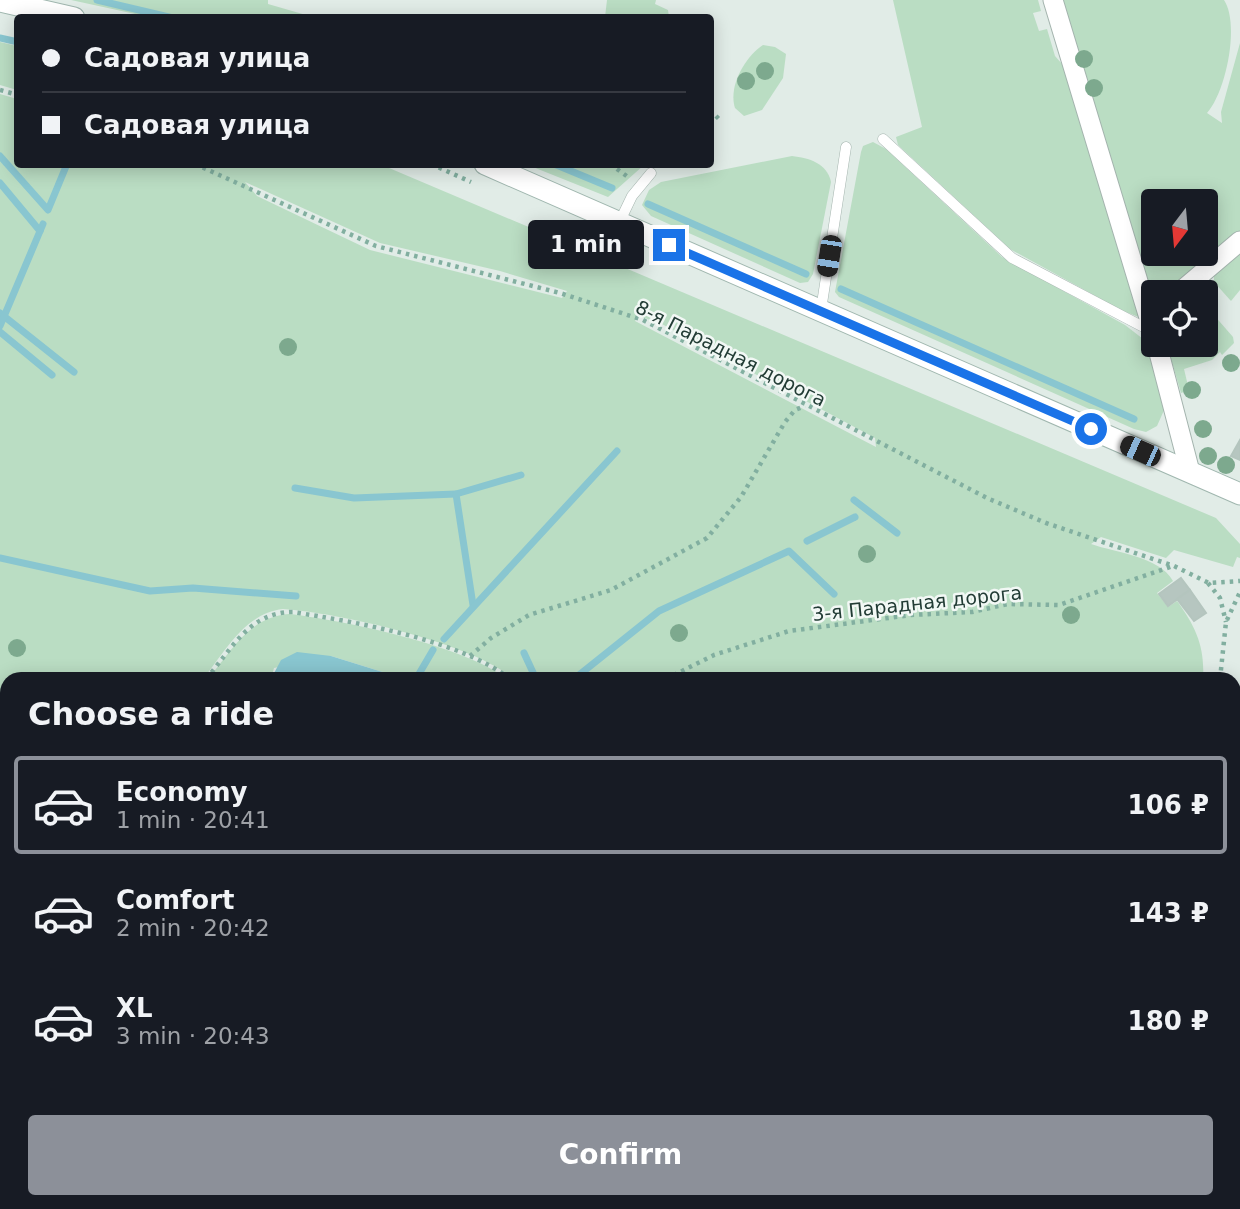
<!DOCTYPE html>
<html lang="en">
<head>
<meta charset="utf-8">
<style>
  body { margin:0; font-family:"DejaVu Sans",sans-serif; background:#20242c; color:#f1f3f6; height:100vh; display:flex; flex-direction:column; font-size:26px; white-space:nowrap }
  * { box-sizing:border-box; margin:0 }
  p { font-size:23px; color:#9ea1a6 }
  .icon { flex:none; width:38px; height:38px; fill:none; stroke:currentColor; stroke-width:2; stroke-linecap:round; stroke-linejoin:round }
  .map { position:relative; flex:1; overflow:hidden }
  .side { position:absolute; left:0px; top:672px; width:1241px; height:537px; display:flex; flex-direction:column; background:#171b24; border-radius:21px 21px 0 0; box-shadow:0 4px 18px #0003 }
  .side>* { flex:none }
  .guide { position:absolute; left:14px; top:14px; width:700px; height:154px; border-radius:7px; box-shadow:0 4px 18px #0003; display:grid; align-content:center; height:154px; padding:0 28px; background:#171b24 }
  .needle { width:46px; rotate:196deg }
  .buttons { position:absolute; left:1141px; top:189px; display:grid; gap:14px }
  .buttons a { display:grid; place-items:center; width:77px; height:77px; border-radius:7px; background:#171b24; box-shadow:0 4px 18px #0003; font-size:35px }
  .end { position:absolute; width:32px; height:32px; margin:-16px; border:9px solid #1a73e8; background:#fff; box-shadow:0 0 0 4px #fff }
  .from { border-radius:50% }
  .bubble { position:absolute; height:49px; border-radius:7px; background:#171b24; box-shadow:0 4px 18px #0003; font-size:23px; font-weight:700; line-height:49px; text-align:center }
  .car { position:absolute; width:21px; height:42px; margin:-21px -10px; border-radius:9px; box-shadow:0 0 5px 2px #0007; background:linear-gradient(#222 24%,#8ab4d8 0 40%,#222 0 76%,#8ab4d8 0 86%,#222 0) }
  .guide b { display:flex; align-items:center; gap:24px; height:66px; font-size:26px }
  .guide b+b { border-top:2px solid #363941 }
  .guide i { width:18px; height:18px; background:#f1f3f6 }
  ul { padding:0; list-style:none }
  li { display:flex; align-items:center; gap:21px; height:98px; margin:0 14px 10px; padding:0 14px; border:4px solid transparent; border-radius:7px }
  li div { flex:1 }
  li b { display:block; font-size:26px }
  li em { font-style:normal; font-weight:700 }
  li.current { border-color:#8c9099 }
  li>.icon { width:63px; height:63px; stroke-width:1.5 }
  h2 { padding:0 28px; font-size:32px; line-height:84px }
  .button { display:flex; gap:14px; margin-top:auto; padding:14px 28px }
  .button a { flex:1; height:80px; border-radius:7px; background:#8c9099; color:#fff; font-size:28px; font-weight:700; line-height:80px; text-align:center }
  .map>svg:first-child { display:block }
  .green { fill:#baddc3; fill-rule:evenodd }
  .water { fill:#89c6d0 }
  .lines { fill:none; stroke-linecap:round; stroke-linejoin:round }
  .stream { stroke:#89c6d0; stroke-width:7 }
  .building { fill:#b6c6c0; stroke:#b4c5be; stroke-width:2 }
  .lane-casing { stroke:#a4b4ae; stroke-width:11 }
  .street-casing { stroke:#a4b4ae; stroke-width:21 }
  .secondary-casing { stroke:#a0b7af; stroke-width:23 }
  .path { stroke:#82afa0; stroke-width:4.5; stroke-dasharray:3.5 5; stroke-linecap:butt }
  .lane { stroke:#fff; stroke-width:10 }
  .street { stroke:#fff; stroke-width:19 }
  .secondary { stroke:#fff; stroke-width:21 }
  .tree { fill:#7da98e }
  .route { stroke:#1a73e8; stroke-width:9 }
  .labels { text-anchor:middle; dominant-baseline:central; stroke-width:5; stroke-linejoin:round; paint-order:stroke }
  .street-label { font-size:19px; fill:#223c35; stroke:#f2f8f5 }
</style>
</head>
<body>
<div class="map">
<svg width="1240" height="1209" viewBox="0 0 1240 1209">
  <rect width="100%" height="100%" fill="#e1ece7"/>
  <g class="green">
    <path d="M71,0H268V4L313,17H149Z"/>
    <path d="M607,0H656L655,4L668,10L669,17H605Z"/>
    <path d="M893,0H1038L1041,11L1033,13L1039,31L1047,29L1055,56L1070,73L1144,319L1123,311L1010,249L898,145L896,137L922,127Z"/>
    <path d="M1060,0H1224C1240,24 1226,92 1207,113L1222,123L1221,112L1240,43V233L1170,292H1153V303ZM1153,201H1206V254H1153Z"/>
    <path d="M0,42L17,46V90L0,85Z"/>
    <path d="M763,45L775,47L786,54L783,78L762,110L744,116L735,108C728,86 745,57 763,45Z"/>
    <path d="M0,94L17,99L18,164L382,165L1216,518L1240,544V558L1237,557L1233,567L1174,550L1166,558L1101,537L1091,544C1116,553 1159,556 1173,581L1157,593L1168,607L1177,601C1196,627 1205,647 1203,679H514C472,643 340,613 283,609C245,613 225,652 203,679H7V733L0,734ZM245,182L380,243L500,271L567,291L562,298L370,250L257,196ZM638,316L660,323L875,438L876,447L635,321Z"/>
    <path d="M873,142L886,149L1002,257L1125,325L1147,342L1165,408L1157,426L1146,432L1134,429L839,297L835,292L861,152L863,146Z"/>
    <path d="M792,156C809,158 827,163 831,182L813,274L808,282L800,283L651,216L642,205L649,190L661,182Z"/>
    <path d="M528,165H644L608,197Z"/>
    <path d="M1240,249V290L1231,301L1214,282V272Z"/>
    <path d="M1206,306L1233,337L1234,343L1222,355L1220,352L1212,360L1184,369L1189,390L1181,393L1167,345H1206Z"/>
    <path d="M289,614C343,620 465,646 507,679H405L331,656L274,668L271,679H208C232,650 249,617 289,614Z"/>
    <path d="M1234,695L1240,696V796L1234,791Z"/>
    <path d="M7,739V826L0,823V740Z"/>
    <path d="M1234,908L1240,909V1209H1095L1099,1202H1234Z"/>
    <path d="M7,1136V1202H614L602,1209H0V1142Z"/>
    <path d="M633,1202H1078L1073,1209H622Z"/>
  </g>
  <g class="water">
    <path d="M297,652L331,656L405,679H271L281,660Z"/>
    <path d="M0,823L7,826V1136L0,1142Z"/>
  </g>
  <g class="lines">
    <g class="stream">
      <path d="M97,0L173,18"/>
      <path d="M0,38L18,42"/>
      <path d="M0,156L48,210L67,164"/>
      <path d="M554,164L612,188"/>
      <path d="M0,183L40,231"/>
      <path d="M648,204L806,274"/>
      <path d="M841,289L1134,419"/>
      <path d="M0,313L74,372"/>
      <path d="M0,326L43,224"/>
      <path d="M0,332L52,375"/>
      <path d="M295,488L354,498L456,494"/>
      <path d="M854,500L897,533"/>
      <path d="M807,541L855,517"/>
      <path d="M0,558L150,591L193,588L296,596"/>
      <path d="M473,605L456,494L521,475"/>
      <path d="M444,639L617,451"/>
      <path d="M524,653L536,679"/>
      <path d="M416,679L433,650"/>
      <path d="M574,679L659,611L789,551L834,594"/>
      <path d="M461,1209L468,1202"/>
      <path d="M590,1209L594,1207L591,1202"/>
      <path d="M630,1209L642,1202"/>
    </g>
  </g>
  <g class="building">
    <path d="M1240,440V460L1231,456Z"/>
    <path d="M1181,578L1190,590L1168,606L1159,594Z"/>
    <path d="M1190,590L1206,613L1194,621L1177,599Z"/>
  </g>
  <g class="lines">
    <g class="lane-casing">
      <g id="lane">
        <path d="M883,139L1012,258L1151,331"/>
        <path d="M619,223L632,196L651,173"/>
        <path d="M821,310L846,147"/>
      </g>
    </g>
    <g class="street-casing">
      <g id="street">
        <path d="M1053,0L1153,331"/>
        <path d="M1180,292L1240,241"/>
        <path d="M1157,345L1190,472"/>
      </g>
    </g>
    <g class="secondary-casing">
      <g id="secondary">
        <path d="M0,1L74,18"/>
        <path d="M485,164L1240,494"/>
      </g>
    </g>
    <g class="path">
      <path d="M0,90L18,95"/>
      <path d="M710,110L719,119"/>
      <path d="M195,164L376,246L560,293L643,320L987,498L1046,523L1174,566L1209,583L1240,581"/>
      <path d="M431,164L471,182"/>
      <path d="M610,164L628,177"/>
      <path d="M1208,583L1220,598L1226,622"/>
      <path d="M470,656L491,638L529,615L611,590L707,538L741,497L785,422L795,410L805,406"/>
      <path d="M206,679C232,649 249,612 293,612C355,622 461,640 510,679"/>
      <path d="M666,679L714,655L789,631L911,615L972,612L1008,604L1059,605L1173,566"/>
      <path d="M1220,679L1226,622L1240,592"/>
      <path d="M1234,689L1240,690"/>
      <path d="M0,737L7,736"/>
      <path d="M1234,805L1240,806"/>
      <path d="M1234,853L1240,854"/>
      <path d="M1234,900L1240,901"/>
      <path d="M1234,1085L1240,1074"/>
      <path d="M1051,1202L1057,1209"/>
      <path d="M1221,1202L1223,1209"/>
      <path d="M10,1209L14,1202"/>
      <path d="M612,1209L624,1202"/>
      <path d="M1084,1209L1089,1202"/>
      <path d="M1161,1209L1165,1202"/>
    </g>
    <use href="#lane" class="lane"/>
    <use href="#street" class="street"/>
    <use href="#secondary" class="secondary"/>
  </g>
  <g class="tree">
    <circle cx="1084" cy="59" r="9"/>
    <circle cx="765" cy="71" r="9"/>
    <circle cx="746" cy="81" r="9"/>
    <circle cx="1094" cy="88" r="9"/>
    <circle cx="288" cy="347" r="9"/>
    <circle cx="1231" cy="363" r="9"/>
    <circle cx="1192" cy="390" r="9"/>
    <circle cx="1203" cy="429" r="9"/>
    <circle cx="1208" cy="456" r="9"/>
    <circle cx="1226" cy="465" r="9"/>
    <circle cx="867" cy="554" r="9"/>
    <circle cx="1071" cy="615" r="9"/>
    <circle cx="679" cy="633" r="9"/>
    <circle cx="17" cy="648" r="9"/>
  </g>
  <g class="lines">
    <path class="route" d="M669,245L1091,429"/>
  </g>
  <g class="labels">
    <g class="street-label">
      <text transform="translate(731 353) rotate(27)">8-я Парадная дорога</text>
      <text transform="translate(917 603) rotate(-6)">3-я Парадная дорога</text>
    </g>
  </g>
</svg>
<div class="buttons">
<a><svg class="needle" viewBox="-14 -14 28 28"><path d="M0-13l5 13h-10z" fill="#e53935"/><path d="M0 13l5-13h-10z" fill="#9ea1a6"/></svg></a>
<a><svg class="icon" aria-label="locate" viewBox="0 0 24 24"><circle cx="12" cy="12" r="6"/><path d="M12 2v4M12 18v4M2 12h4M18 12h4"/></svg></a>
</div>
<i class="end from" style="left:1091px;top:429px"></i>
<i class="end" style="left:669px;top:245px"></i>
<div class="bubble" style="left:528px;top:220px;width:116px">1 min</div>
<i class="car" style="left:829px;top:256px;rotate:189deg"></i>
<i class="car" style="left:1140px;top:451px;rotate:294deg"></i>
<div class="guide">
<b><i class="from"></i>Садовая улица</b>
<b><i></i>Садовая улица</b>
</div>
<section class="side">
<h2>Choose a ride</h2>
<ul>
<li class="current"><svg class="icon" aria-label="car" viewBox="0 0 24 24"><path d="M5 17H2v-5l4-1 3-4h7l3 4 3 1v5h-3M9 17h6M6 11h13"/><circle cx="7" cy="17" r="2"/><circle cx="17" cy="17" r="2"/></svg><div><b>Economy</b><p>1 min · 20:41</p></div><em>106 ₽</em></li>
<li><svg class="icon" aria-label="car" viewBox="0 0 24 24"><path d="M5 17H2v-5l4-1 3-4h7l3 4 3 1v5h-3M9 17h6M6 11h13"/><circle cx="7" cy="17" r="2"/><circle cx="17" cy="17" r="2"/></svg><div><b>Comfort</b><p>2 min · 20:42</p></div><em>143 ₽</em></li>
<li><svg class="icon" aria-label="car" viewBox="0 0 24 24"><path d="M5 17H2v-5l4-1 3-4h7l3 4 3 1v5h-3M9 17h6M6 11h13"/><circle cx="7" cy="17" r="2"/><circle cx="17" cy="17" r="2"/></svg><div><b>XL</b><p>3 min · 20:43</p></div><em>180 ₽</em></li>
</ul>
<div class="button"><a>Confirm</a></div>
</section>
</div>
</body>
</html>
